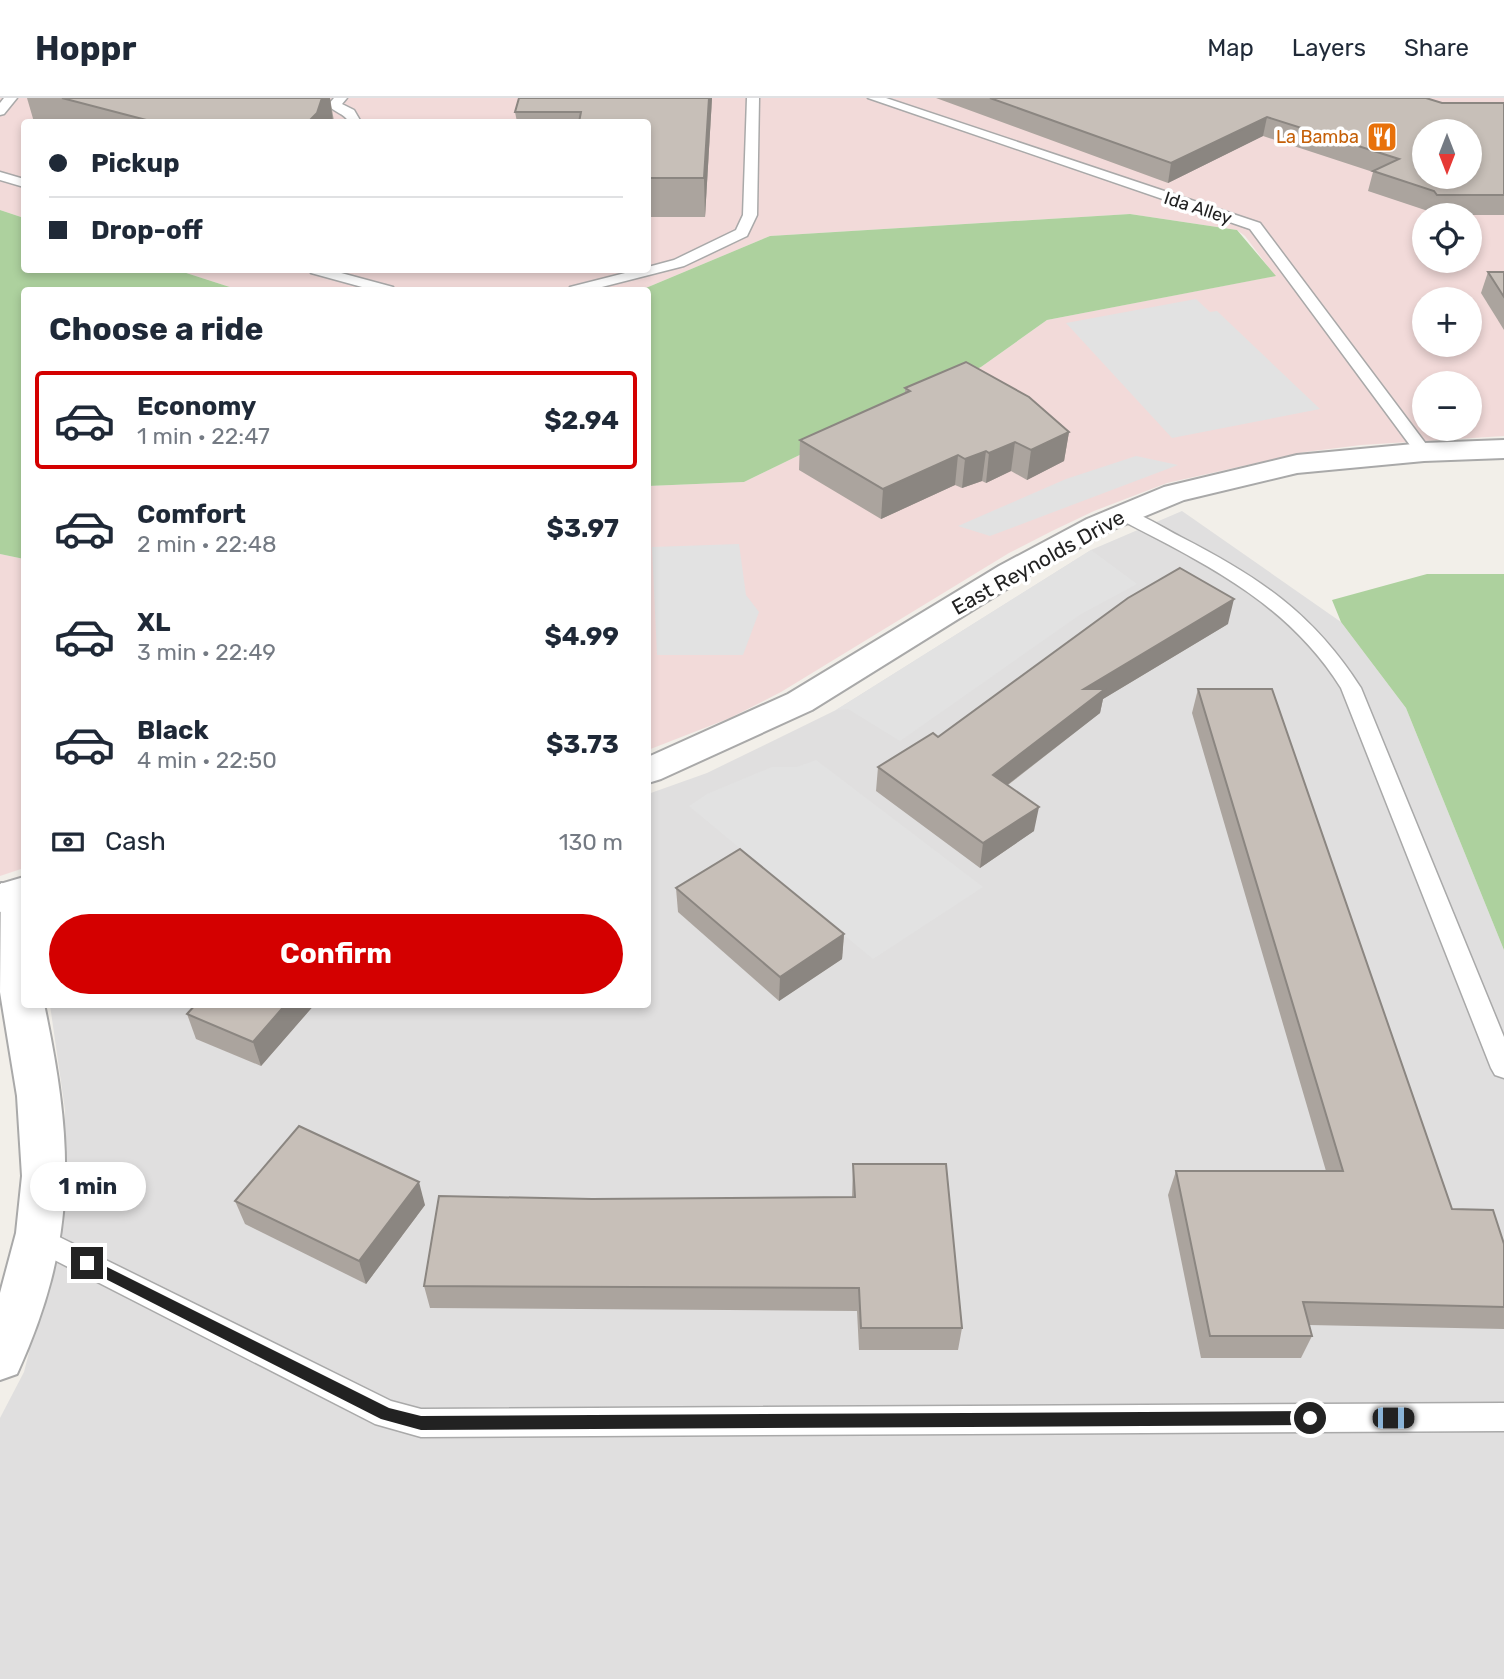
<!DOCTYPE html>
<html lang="en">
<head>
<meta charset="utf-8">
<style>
  body { margin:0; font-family:Rubik,sans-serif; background:#f6f6f7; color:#1f2937; height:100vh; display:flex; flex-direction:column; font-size:26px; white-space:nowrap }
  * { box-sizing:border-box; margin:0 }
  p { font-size:23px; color:#747a83 }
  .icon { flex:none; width:38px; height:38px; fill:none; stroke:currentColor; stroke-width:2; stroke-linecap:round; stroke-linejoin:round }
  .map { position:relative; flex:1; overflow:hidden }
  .drawer { position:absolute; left:21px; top:189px; width:630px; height:721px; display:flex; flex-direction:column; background:#fff; border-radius:7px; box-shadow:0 4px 10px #0003 }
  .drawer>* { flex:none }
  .banner { position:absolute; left:21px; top:21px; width:630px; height:154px; border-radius:7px; box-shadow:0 4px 10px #0003; display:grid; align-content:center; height:154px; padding:0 28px; background:#fff }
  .needle { width:46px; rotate:180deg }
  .buttons { position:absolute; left:1412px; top:21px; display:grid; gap:14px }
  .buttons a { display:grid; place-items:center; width:70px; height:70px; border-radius:50%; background:#fff; box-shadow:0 4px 10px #0003; font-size:35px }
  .end { position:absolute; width:32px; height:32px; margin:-16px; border:9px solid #222; background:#fff; box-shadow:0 0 0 4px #fff }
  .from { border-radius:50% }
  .bubble { position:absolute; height:49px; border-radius:24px; background:#fff; box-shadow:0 4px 10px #0003; font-size:23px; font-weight:700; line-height:49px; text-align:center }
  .car { position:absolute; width:21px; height:42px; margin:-21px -10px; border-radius:9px; box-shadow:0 0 5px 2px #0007; background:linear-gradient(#222 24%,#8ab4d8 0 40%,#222 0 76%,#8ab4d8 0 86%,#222 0) }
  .banner b { display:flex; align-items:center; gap:24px; height:66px; font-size:26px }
  .banner b+b { border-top:2px solid #e0e1e3 }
  .banner i { width:18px; height:18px; background:#1f2937 }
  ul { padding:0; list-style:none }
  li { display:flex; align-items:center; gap:21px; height:98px; margin:0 14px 10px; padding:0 14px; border:4px solid transparent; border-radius:7px }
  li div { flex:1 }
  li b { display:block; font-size:26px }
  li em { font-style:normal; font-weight:700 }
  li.active { border-color:#d40000 }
  li>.icon { width:63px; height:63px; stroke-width:1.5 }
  h2 { padding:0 28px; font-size:32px; line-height:84px }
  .pay { display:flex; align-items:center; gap:18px; height:77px; padding:0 28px; font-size:26px }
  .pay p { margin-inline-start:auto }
  .cta { display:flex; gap:14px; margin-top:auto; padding:14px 28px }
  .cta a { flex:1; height:80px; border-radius:42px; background:#d40000; color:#fff; font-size:28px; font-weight:700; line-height:80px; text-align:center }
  header { display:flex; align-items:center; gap:42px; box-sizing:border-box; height:98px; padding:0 35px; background:#fff; border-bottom:2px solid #e0e1e3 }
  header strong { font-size:33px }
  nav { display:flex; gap:38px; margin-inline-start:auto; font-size:24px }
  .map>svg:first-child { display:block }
  .residential { fill:#e0dfdf }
  .commercial { fill:#f2dad9; fill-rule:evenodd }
  .forest { fill:#add19e }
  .parking { fill:#e2e2e2 }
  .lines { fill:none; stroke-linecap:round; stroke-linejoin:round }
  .service-casing { stroke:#a9a9a9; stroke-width:3 }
  .minor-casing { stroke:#a9a9a9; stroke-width:4 }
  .tertiary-casing { stroke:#a9a9a9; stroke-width:4 }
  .service { fill:#fff; fill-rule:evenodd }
  .minor { fill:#fff; fill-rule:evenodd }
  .tertiary { fill:#fff; fill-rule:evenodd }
  .wall { fill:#aba49e }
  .shaded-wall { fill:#8b8681 }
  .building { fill:#c7bfb8; stroke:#8b8681; stroke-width:2; fill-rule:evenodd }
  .route { fill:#222 }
  .labels { text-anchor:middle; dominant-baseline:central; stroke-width:7; stroke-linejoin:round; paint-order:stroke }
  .far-food-label { font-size:18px; fill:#c56008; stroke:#fff; text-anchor:end }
  .far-street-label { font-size:18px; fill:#222; stroke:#fff }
  .street-label { font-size:21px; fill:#222; stroke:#fff }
</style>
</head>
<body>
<header>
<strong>Hoppr</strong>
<nav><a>Map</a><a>Layers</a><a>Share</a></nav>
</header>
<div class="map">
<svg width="1504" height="1581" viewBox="0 0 1504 1581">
  <rect width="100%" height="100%" fill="#f2efe9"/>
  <path class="residential" d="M1182,413L1341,524L1406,610L1504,852V1581H0V1320L24,1274L46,1188L63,1070L65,1012L50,907L648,906V696L707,675L836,612L1091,452Z"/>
  <g class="commercial">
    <path d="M0,0H1504V338L1361,347L1305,354L1167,385L1094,413L1052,433L1009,455L781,594L730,620L648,652V388L744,384L981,269L1047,222L1275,178L1245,138L1237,132L1130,116L770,138L641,192H239L177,172H648V24H24V120L0,112ZM1424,33H1470V79H1424ZM1424,117H1470V163H1424ZM1424,201H1470V247H1424ZM1424,285H1470V331H1424Z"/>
    <path d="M0,456L24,461V770L0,778Z"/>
  </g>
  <g class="forest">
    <path d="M0,112L24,120V172H177L239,192H24V461L0,456Z"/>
    <path d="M1130,116L1237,132L1276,178L1047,222L981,269L744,384L648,388V192H641L770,138Z"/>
    <path d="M1427,476H1504V852L1406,610L1341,524L1332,502Z"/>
  </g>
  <g class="parking">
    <path d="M1196,201L1210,214L1217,213L1320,311L1172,340L1066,225Z"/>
    <path d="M1136,358L1178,367L990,438L958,428L1066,381Z"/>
    <path d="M739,446L746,497L759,514L743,557H657L652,449Z"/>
    <path d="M1091,452L1137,486L1081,516L900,643L848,611L836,612Z"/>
    <path d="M816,662L983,789L873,861L689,708L707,696L772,669H797Z"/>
  </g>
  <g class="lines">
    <g class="service-casing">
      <g id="service">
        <path d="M4,0H17L4,16L0,17V5Z"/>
        <path d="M334,0H347L342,6L354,12L361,24H349C344,15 335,15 328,7Z"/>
        <path d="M747,0H759L757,117L747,138L684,168L590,192H568L570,189L637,172H648V169L674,162L736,132L743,117Z"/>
        <path d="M868,0H886L1260,125L1432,354L1424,359L1418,358L1250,131Z"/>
        <path d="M0,74L24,81V89L0,82Z"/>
        <path d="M309,172H330L393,189L395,192H373L311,175Z"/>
        <path d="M1123,411C1143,416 1163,430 1181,439C1259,479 1313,515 1361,590L1504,939V980L1495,977L1491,970L1341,590C1287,504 1204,465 1117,420L1114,416Z"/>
        <path d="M37,1128L391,1303L421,1311L1504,1305V1333L421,1339L375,1326L27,1148L23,1140L27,1132Z"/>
      </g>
    </g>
    <g class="minor-casing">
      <path id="minor" d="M1,785L15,789C33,821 24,870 24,906H44C74,1047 78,1142 17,1276L0,1282V1195L16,1135L22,1078L17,998L0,894Z"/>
    </g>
    <g class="tertiary-casing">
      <g id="tertiary">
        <path d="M1504,342V360L1424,363L1297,375L1184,402L1109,433L1021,482L812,612L661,681L648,685V659L788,596L999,468L1087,421L1164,389L1297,357L1424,345Z"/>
        <path d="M24,779V807L0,814V786Z"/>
      </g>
    </g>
    <use href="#service" class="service"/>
    <use href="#minor" class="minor"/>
    <use href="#tertiary" class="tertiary"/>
  </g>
  <g class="wall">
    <path d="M27,0H330L334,23L333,24H34Z"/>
    <path d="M519,0H712L705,119H648V24H517L515,14Z"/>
    <path d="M936,0H1426L1442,5H1504V117H1431L1428,113L1368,93L1373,74L1263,38L1168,85Z"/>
    <path d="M1488,174H1504V232L1481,195Z"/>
    <path d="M905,290L1069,334L1064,363L1027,382L1011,373L986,385L982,383L962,390L955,387L881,421L799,372L800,342L905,296Z"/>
    <path d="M1228,526L1103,601L1100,615L1008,687L1034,733L980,770L876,693L878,669L938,639Z"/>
    <path d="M1198,591L1452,1111L1504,1146V1231L1309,1227L1312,1238L1301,1260H1201L1168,1097L1176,1073H1326L1192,615Z"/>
    <path d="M676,790L844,836L842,861L779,903L678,814Z"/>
    <path d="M196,906H315L261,968L196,941L187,916Z"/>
    <path d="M853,1066L962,1230L958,1252H859L857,1213L430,1210L424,1188L852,1099Z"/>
    <path d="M235,1103L425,1107L366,1186L245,1126Z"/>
  </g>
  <g class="shaded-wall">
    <path d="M322,0H330L333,24H311L310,22Z"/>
    <path d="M709,0H712L705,119L704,80Z"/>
    <path d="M1267,19L1263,38L1168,85L1171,65Z"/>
    <path d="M1069,334L1064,363L1027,382L1031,352Z"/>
    <path d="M1015,344L1011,373L986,385L989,355Z"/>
    <path d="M986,353L982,383L962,390L965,361Z"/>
    <path d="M958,357L955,387L881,421L883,391Z"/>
    <path d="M1234,501L1228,526L1103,601L1100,615L989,701L993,677L1084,591Z"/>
    <path d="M1039,709L1034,733L980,770L983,745Z"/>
    <path d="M844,836L842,861L779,903L780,879Z"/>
    <path d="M286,906H315L261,968L253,944Z"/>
    <path d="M419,1084L425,1107L366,1186L359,1163Z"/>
  </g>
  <g class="building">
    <path d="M62,0H322L317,15L310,22L323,24H154Z"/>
    <path d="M519,0H709L704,80H648V24H579L581,14H515Z"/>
    <path d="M990,0H1426L1442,5H1504V97H1437L1434,93L1373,73L1399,61L1267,19L1171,65ZM1424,33H1470V79H1424Z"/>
    <path d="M1488,174H1504V199Z"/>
    <path d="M966,264L1029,299L1069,334L1031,352L1015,344L989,355L986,353L965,361L958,357L883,391L800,342L910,293L905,290Z"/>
    <path d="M1180,470L1234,501L1084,591H1105L993,677L1039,709L983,745L878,669L933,635L938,639L1128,500Z"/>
    <path d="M1198,591H1272L1452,1111L1493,1112L1504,1146V1209L1303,1204L1312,1238H1210L1176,1073H1343Z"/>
    <path d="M740,751L844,836L780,879L676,790Z"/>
    <path d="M196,906H286L253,944L187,916Z"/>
    <path d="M299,1028L419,1084L359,1163L235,1103Z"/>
    <path d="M853,1066H946L962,1230H861L859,1190L424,1188L439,1098L592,1101L855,1099Z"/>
  </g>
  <path class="route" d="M87,1159L389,1310L421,1318L1310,1313L1315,1315L1317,1320L1315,1325L1310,1327L421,1332L381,1321L82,1169V1161Z"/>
  <defs>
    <g id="restaurant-square" transform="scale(1.575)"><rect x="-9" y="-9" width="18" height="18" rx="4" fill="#e8710a" stroke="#fff"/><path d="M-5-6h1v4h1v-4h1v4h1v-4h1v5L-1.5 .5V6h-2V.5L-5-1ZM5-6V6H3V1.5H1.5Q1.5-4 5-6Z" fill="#fff"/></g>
  </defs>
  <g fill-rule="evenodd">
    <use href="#restaurant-square" x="1382" y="39"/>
  </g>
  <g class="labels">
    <g class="far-food-label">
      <text x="1359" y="39">La Bamba</text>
    </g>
    <g class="far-street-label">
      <text transform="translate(1198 110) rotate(18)">Ida Alley</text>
    </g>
    <g class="street-label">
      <text transform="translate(1038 464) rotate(-29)">East Reynolds Drive</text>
    </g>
  </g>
</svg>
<div class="buttons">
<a><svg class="needle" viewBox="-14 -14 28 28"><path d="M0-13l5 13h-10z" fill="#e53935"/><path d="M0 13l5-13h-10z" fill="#747a83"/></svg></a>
<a><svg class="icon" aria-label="locate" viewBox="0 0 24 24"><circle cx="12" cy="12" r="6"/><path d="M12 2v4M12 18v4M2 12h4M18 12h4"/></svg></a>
<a>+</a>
<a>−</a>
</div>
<i class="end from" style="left:1310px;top:1320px"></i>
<i class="end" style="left:87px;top:1165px"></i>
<div class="bubble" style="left:30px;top:1064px;width:116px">1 min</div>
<i class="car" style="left:1393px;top:1320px;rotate:90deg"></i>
<div class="banner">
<b><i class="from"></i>Pickup</b>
<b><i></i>Drop-off</b>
</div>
<section class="drawer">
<h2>Choose a ride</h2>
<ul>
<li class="active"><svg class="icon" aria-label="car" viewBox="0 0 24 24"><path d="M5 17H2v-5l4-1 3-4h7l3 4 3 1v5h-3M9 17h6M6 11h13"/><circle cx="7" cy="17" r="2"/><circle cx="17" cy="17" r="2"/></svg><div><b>Economy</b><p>1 min · 22:47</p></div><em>$2.94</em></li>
<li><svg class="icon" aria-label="car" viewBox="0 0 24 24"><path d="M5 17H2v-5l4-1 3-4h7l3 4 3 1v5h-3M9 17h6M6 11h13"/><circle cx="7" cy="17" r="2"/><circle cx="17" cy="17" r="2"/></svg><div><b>Comfort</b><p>2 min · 22:48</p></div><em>$3.97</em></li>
<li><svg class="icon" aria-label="car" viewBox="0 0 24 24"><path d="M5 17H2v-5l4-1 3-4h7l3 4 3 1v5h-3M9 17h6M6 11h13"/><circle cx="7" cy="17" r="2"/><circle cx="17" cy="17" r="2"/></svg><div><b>XL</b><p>3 min · 22:49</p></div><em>$4.99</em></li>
<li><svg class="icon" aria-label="car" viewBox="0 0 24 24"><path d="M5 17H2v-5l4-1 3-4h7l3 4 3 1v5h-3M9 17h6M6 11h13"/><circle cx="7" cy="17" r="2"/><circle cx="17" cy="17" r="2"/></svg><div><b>Black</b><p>4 min · 22:50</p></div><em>$3.73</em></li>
</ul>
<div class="pay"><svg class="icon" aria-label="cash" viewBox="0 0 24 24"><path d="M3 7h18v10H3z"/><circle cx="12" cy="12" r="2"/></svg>Cash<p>130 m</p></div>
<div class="cta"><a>Confirm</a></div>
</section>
</div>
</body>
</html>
